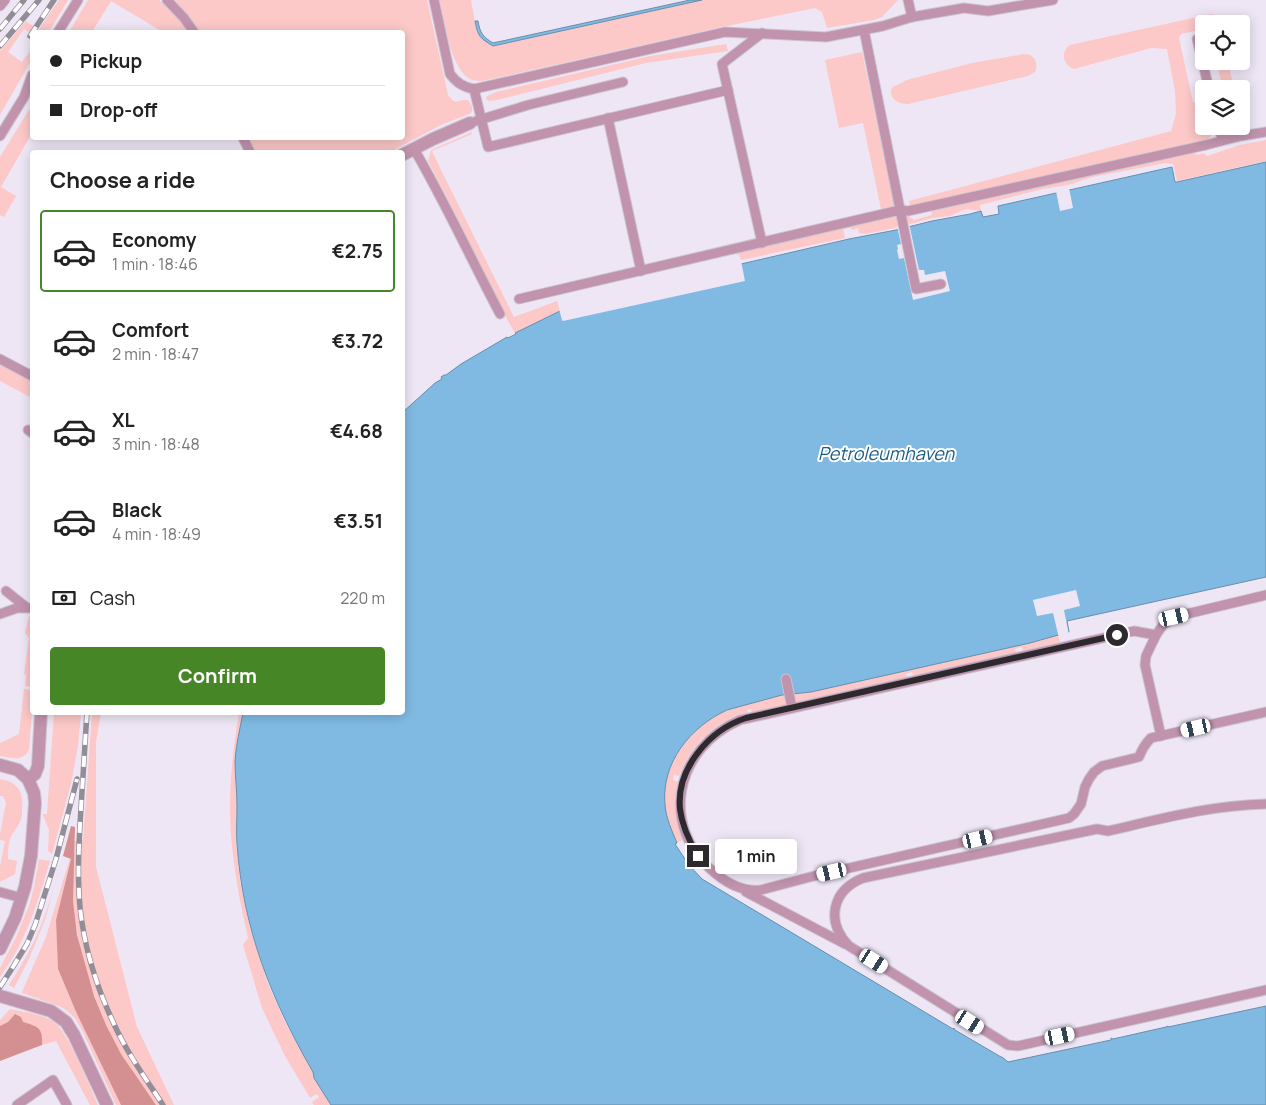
<!DOCTYPE html>
<html lang="en">
<head>
<meta charset="utf-8">
<style>
  body { margin:0; font-family:Manrope,sans-serif; background:#f2f2f2; color:#222; height:100vh; display:flex; flex-direction:column; font-size:19px; white-space:nowrap }
  * { box-sizing:border-box; margin:0 }
  p { font-size:16px; color:#767676 }
  .icon { flex:none; width:28px; height:28px; fill:none; stroke:currentColor; stroke-width:2; stroke-linecap:round; stroke-linejoin:round }
  .map { position:relative; flex:1; overflow:hidden }
  .side { position:absolute; left:30px; top:150px; width:375px; height:565px; display:flex; flex-direction:column; background:#fff; border-radius:5px; box-shadow:0 2px 12px #0003 }
  .side>* { flex:none }
  .hud { position:absolute; left:30px; top:30px; width:375px; height:110px; border-radius:5px; box-shadow:0 2px 12px #0003; display:grid; align-content:center; height:110px; padding:0 20px; background:#fff }
  .controls { position:absolute; left:1195px; top:15px; display:grid; gap:10px }
  .controls a { display:grid; place-items:center; width:55px; height:55px; border-radius:5px; background:#fff; box-shadow:0 2px 12px #0003; font-size:25px }
  .end { position:absolute; width:22px; height:22px; margin:-11px; border:6px solid #2c292f; background:#fff; box-shadow:0 0 0 2px #fff }
  .from { border-radius:50% }
  .bubble { position:absolute; height:35px; border-radius:5px; background:#fff; box-shadow:0 2px 12px #0003; font-size:16px; font-weight:700; line-height:35px; text-align:center }
  .car { position:absolute; width:15px; height:30px; margin:-15px -8px; border-radius:6px; box-shadow:0 0 4px 1px #0007; background:linear-gradient(#fff 24%,#345 0 40%,#fff 0 76%,#345 0 86%,#fff 0) }
  .hud b { display:flex; align-items:center; gap:18px; height:48px; font-size:19px }
  .hud b+b { border-top:1px solid #e0e0e0 }
  .hud i { width:12px; height:12px; background:#222 }
  ul { padding:0; list-style:none }
  li { display:flex; align-items:center; gap:15px; height:82px; margin:0 10px 8px; padding:0 10px; border:2px solid transparent; border-radius:5px }
  li div { flex:1 }
  li b { display:block; font-size:19px }
  li em { font-style:normal; font-weight:700 }
  li.on { border-color:#478626 }
  li>.icon { width:45px; height:45px; stroke-width:1.5 }
  h2 { padding:0 20px; font-size:22px; line-height:60px }
  .pay { display:flex; align-items:center; gap:12px; height:55px; padding:0 20px; font-size:19px }
  .pay p { margin-inline-start:auto }
  .cta { display:flex; gap:10px; margin-top:auto; padding:10px 20px }
  .cta a { flex:1; height:58px; border-radius:5px; background:#478626; color:#fff; font-size:20px; font-weight:700; line-height:58px; text-align:center }
  .map>svg:first-child { display:block }
  .green { fill:#fcc8c8 }
  .forest { fill:#d48f90 }
  .water { fill:#80bae3; stroke:#678ead }
  .pier { fill:#eee6f5 }
  .lines { fill:none; stroke-linecap:round; stroke-linejoin:round }
  .service-casing { stroke:#cbc4d1; stroke-width:11 }
  .minor-casing { stroke:#cbc4d1; stroke-width:14 }
  .service { stroke:#c193ad; stroke-width:9 }
  .minor { stroke:#c193ad; stroke-width:12 }
  .rail-casing { stroke:#938d98; stroke-width:5.5 }
  .rail { stroke:#fff; stroke-width:4; stroke-dasharray:11; stroke-linecap:butt }
  .route { stroke:#2c292f; stroke-width:6 }
  .labels { text-anchor:middle; dominant-baseline:central; stroke-width:4; stroke-linejoin:round; paint-order:stroke }
  .water-label { font-size:18px; font-style:italic; fill:#1a5c83; stroke:#fff }
</style>
</head>
<body>
<div class="map">
<svg width="1266" height="1105" viewBox="0 0 1266 1105">
  <rect width="100%" height="100%" fill="#eee6f5"/>
  <g class="green">
    <path d="M59,0H68L49,32H37Z"/>
    <path d="M88,0H159L174,13L188,32H163L111,1L92,32H69Z"/>
    <path d="M175,0H427L448,95L452,100L456,102L462,100H468L472,106V112L467,115L443,124L390,152H255L248,138H402V32H199L189,16Z"/>
    <path d="M440,0H471L476,28L481,38L493,46L702,0H898L882,17L874,20L827,28L822,12L815,8L727,26L482,81C476,81 471,80 467,77C450,64 444,20 440,0Z"/>
    <path d="M1211,14L1218,16L1220,24H1204V29L1181,34L1179,38L1193,102L1195,103L1204,102V126H1213C1214,132 1212,136 1207,140L910,206L909,201L1171,131L1176,114L1175,91L1167,49L1151,48L1074,69C1063,65 1060,52 1070,45Z"/>
    <path d="M26,21L33,26L29,32L24,29L8,52L22,62L32,48V59L0,115V51Z"/>
    <path d="M726,44L728,51L646,63L497,100L489,101L486,99L487,96L496,92L650,56Z"/>
    <path d="M862,52L895,206L881,209L863,123L839,128L825,60Z"/>
    <path d="M1024,54C1034,54 1039,62 1035,72L1028,76L908,104C899,104 890,100 891,90L893,87L907,80L972,63Z"/>
    <path d="M1216,61H1228L1234,89H1223Z"/>
    <path d="M32,98V133L1,187L16,196L4,217L0,215V157L32,105Z"/>
    <path d="M472,132V134L432,151L442,172L514,317L557,301L560,311L515,333L504,314L452,207L428,161L431,150Z"/>
    <path d="M1266,140V161L1177,181L1173,164L1166,163L1092,177L1068,185L1043,189L980,205L981,211L966,209L950,216L933,218L895,228L866,234L859,233L858,228L852,230L851,228L843,229L845,238L741,260L739,254L737,255L736,252L894,216L907,215L914,220L932,215L931,211L994,195L1194,152L1197,155L1204,153L1207,156L1240,145Z"/>
    <path d="M0,365L32,381V398L0,381Z"/>
    <path d="M29,616L32,617V687L25,686L26,675L24,674L29,638L25,633Z"/>
    <path d="M1058,635L1060,642L1023,651L1022,647L1015,649L1016,653L914,676L912,672L906,674L907,678L754,712H752L751,709L747,710L748,713C715,720 690,746 679,776L674,775L673,780L678,782C674,804 675,818 684,839L677,843C672,831 666,818 665,805C661,763 690,727 727,710L782,695L811,692L1030,643Z"/>
    <path d="M24,689L32,690V711L29,750C22,762 12,758 0,756V743L19,734Z"/>
    <path d="M54,713H81L78,746L71,784L52,854L48,851L49,830L43,815V814H47Z"/>
    <path d="M92,713H101L96,742V867L137,1027L174,1105H156C144,1088 132,1072 121,1054C96,1011 77,952 73,902C71,882 74,861 75,841L83,840Z"/>
    <path d="M239,713H243L235,758L237,809L236,826V843L240,881L250,928L268,984L286,1024L313,1072L314,1078L331,1105H314L312,1102L319,1097L316,1094L310,1098L285,1056L262,1008L243,945L248,938C242,910 236,883 233,855C227,808 231,759 239,713Z"/>
    <path d="M0,779C18,782 24,792 22,810C22,814 22,818 20,822C17,828 12,833 10,839C8,846 8,853 8,859L17,861L15,874L0,882V867L5,841L0,840V834L6,803L3,796H0Z"/>
    <path d="M70,858L71,859L56,920L58,969L77,1014L121,1105H116L83,1032L75,1018L65,1009L59,1006L22,993V992L46,937Z"/>
    <path d="M39,859L50,861C41,891 32,922 17,950C12,959 6,968 0,977V968L17,935L30,903L35,882Z"/>
    <path d="M60,865L45,920L29,959L14,988L9,985C19,970 28,954 36,937C47,914 53,889 60,865Z"/>
    <path d="M10,1009C24,1012 42,1014 54,1022C68,1032 90,1087 98,1105H90L56,1041L42,1045V1037L8,1022L0,1026V1020Z"/>
  </g>
  <g class="forest">
    <path d="M71,826L75,827L73,901L77,935L94,996L106,1025L121,1054L156,1105H121L77,1014L58,969L56,920L71,859L63,856Z"/>
    <path d="M15,1014L21,1017L23,1022C39,1027 43,1028 42,1045L0,1061V1026L8,1022Z"/>
  </g>
  <g class="water">
    <path d="M690,0H702L493,46C480,38 478,37 475,21H478C480,33 483,37 493,43Z"/>
    <path d="M1266,162V577L1067,621L1069,632L1030,643L811,692L782,695L727,710C690,727 661,763 665,805C666,818 672,831 677,843L675,844L689,865L702,879L953,1029L954,1028L955,1030L1001,1057H1002L1008,1062L1111,1040V1038L1113,1039L1166,1027L1168,1026V1027L1266,1006V1105H331L314,1078L313,1072C271,999 243,929 237,844C236,831 237,819 237,806C237,791 235,776 235,761C236,745 240,728 243,713L402,712L403,412L435,383L442,379L441,377L444,375H446L461,364L507,337L508,338L516,334L515,333L560,311L741,264L849,239L896,230L932,221L970,214L981,211L983,217L999,214L998,206L1172,167L1175,182H1177Z"/>
  </g>
  <g class="pier">
    <path d="M1069,188L1073,208L1060,211L1056,191Z"/>
    <path d="M909,223L919,270H924L925,275L945,271L950,291L913,300L904,258L899,259L897,250L898,249L897,245L901,244L897,226Z"/>
    <path d="M741,261L745,281L563,321L562,320L559,309L609,294Z"/>
    <path d="M1076,590L1080,606L1064,610L1069,635L1059,638L1053,613L1037,616L1033,600Z"/>
  </g>
  <g class="lines">
    <g class="service-casing">
      <g id="service">
        <path d="M167,0L184,18L194,32"/>
        <path d="M434,0L450,74C457,83 463,87 474,89L725,32L826,37L883,26L912,17L964,8L988,11L1053,0"/>
        <path d="M908,0L912,17"/>
        <path d="M0,6L5,0"/>
        <path d="M864,30L916,289L941,284"/>
        <path d="M58,32L78,0"/>
        <path d="M1197,39L1209,89"/>
        <path d="M474,89L488,147L728,90"/>
        <path d="M608,118L641,271"/>
        <path d="M476,121L528,105L623,82"/>
        <path d="M1219,126L1222,140"/>
        <path d="M0,136L24,97L32,75"/>
        <path d="M243,138L250,152"/>
        <path d="M414,149C445,202 471,259 500,314"/>
        <path d="M762,243L722,64L762,33"/>
        <path d="M519,299L900,210L908,211L1206,145L1241,136L1266,132"/>
        <path d="M0,359L32,376"/>
        <path d="M28,430L32,433"/>
        <path d="M6,591L26,607"/>
        <path d="M0,614L17,608H32"/>
        <path d="M1156,635L1134,631L740,720C675,748 658,827 715,873C728,884 743,892 761,890L814,876L1069,818L1074,814L1081,804L1085,787L1089,779L1094,772L1102,766L1139,757C1142,749 1145,744 1151,738L1266,712"/>
        <path d="M786,679L792,708"/>
        <path d="M1161,736L1145,665L1146,656L1156,635L1163,625L1174,617L1266,595"/>
        <path d="M1266,804C1212,805 1160,819 1108,831L1097,829L863,878C831,891 826,922 849,946L1008,1045L1018,1046L1266,990"/>
        <path d="M0,892L22,898"/>
        <path d="M746,892L845,944"/>
        <path d="M17,1105L53,1080L67,1105"/>
      </g>
    </g>
    <g class="minor-casing">
      <g id="minor">
        <path d="M402,155L433,139L470,123"/>
        <path d="M0,765L18,770L28,779L34,793L35,803L31,856L25,887L15,918L0,949"/>
        <path d="M28,779L35,774L38,766L41,712"/>
        <path d="M0,996L51,1011L66,1022L74,1035L107,1105"/>
      </g>
    </g>
    <use href="#service" class="service"/>
    <use href="#minor" class="minor"/>
    <g class="rail-casing">
      <g id="rail">
        <path d="M0,29L24,0"/>
        <path d="M30,36L54,0"/>
        <path d="M0,46L39,0"/>
        <path d="M87,712C85,744 83,776 81,808C79,841 77,874 80,907C84,947 97,988 114,1024C127,1053 146,1079 163,1105"/>
        <path d="M0,987L11,970L27,944L35,925L56,859L77,779"/>
      </g>
    </g>
    <use href="#rail" class="rail"/>
  </g>
  <g class="lines">
    <path class="route" d="M698,856C689,841 682,826 680,809C676,769 709,730 746,718L1117,635"/>
  </g>
  <g class="labels">
    <g class="water-label">
      <text x="886" y="453">Petroleumhaven</text>
    </g>
  </g>
</svg>
<div class="controls">
<a><svg class="icon" aria-label="locate" viewBox="0 0 24 24"><circle cx="12" cy="12" r="6"/><path d="M12 2v4M12 18v4M2 12h4M18 12h4"/></svg></a>
<a><svg class="icon" aria-label="layers" viewBox="0 0 24 24"><path d="M12 4l9 5-9 5-9-5zM3 14l9 5 9-5"/></svg></a>
</div>
<i class="end from" style="left:1117px;top:635px"></i>
<i class="end" style="left:698px;top:856px"></i>
<div class="bubble" style="left:715px;top:839px;width:82px">1 min</div>
<i class="car" style="left:1174px;top:617px;rotate:77deg"></i>
<i class="car" style="left:1196px;top:728px;rotate:257deg"></i>
<i class="car" style="left:978px;top:839px;rotate:77deg"></i>
<i class="car" style="left:832px;top:872px;rotate:257deg"></i>
<i class="car" style="left:874px;top:961px;rotate:122deg"></i>
<i class="car" style="left:970px;top:1022px;rotate:122deg"></i>
<i class="car" style="left:1060px;top:1036px;rotate:78deg"></i>
<div class="hud">
<b><i class="from"></i>Pickup</b>
<b><i></i>Drop-off</b>
</div>
<section class="side">
<h2>Choose a ride</h2>
<ul>
<li class="on"><svg class="icon" aria-label="car" viewBox="0 0 24 24"><path d="M5 17H2v-5l4-1 3-4h7l3 4 3 1v5h-3M9 17h6M6 11h13"/><circle cx="7" cy="17" r="2"/><circle cx="17" cy="17" r="2"/></svg><div><b>Economy</b><p>1 min · 18:46</p></div><em>€2.75</em></li>
<li><svg class="icon" aria-label="car" viewBox="0 0 24 24"><path d="M5 17H2v-5l4-1 3-4h7l3 4 3 1v5h-3M9 17h6M6 11h13"/><circle cx="7" cy="17" r="2"/><circle cx="17" cy="17" r="2"/></svg><div><b>Comfort</b><p>2 min · 18:47</p></div><em>€3.72</em></li>
<li><svg class="icon" aria-label="car" viewBox="0 0 24 24"><path d="M5 17H2v-5l4-1 3-4h7l3 4 3 1v5h-3M9 17h6M6 11h13"/><circle cx="7" cy="17" r="2"/><circle cx="17" cy="17" r="2"/></svg><div><b>XL</b><p>3 min · 18:48</p></div><em>€4.68</em></li>
<li><svg class="icon" aria-label="car" viewBox="0 0 24 24"><path d="M5 17H2v-5l4-1 3-4h7l3 4 3 1v5h-3M9 17h6M6 11h13"/><circle cx="7" cy="17" r="2"/><circle cx="17" cy="17" r="2"/></svg><div><b>Black</b><p>4 min · 18:49</p></div><em>€3.51</em></li>
</ul>
<div class="pay"><svg class="icon" aria-label="cash" viewBox="0 0 24 24"><path d="M3 7h18v10H3z"/><circle cx="12" cy="12" r="2"/></svg>Cash<p>220 m</p></div>
<div class="cta"><a>Confirm</a></div>
</section>
</div>
</body>
</html>
